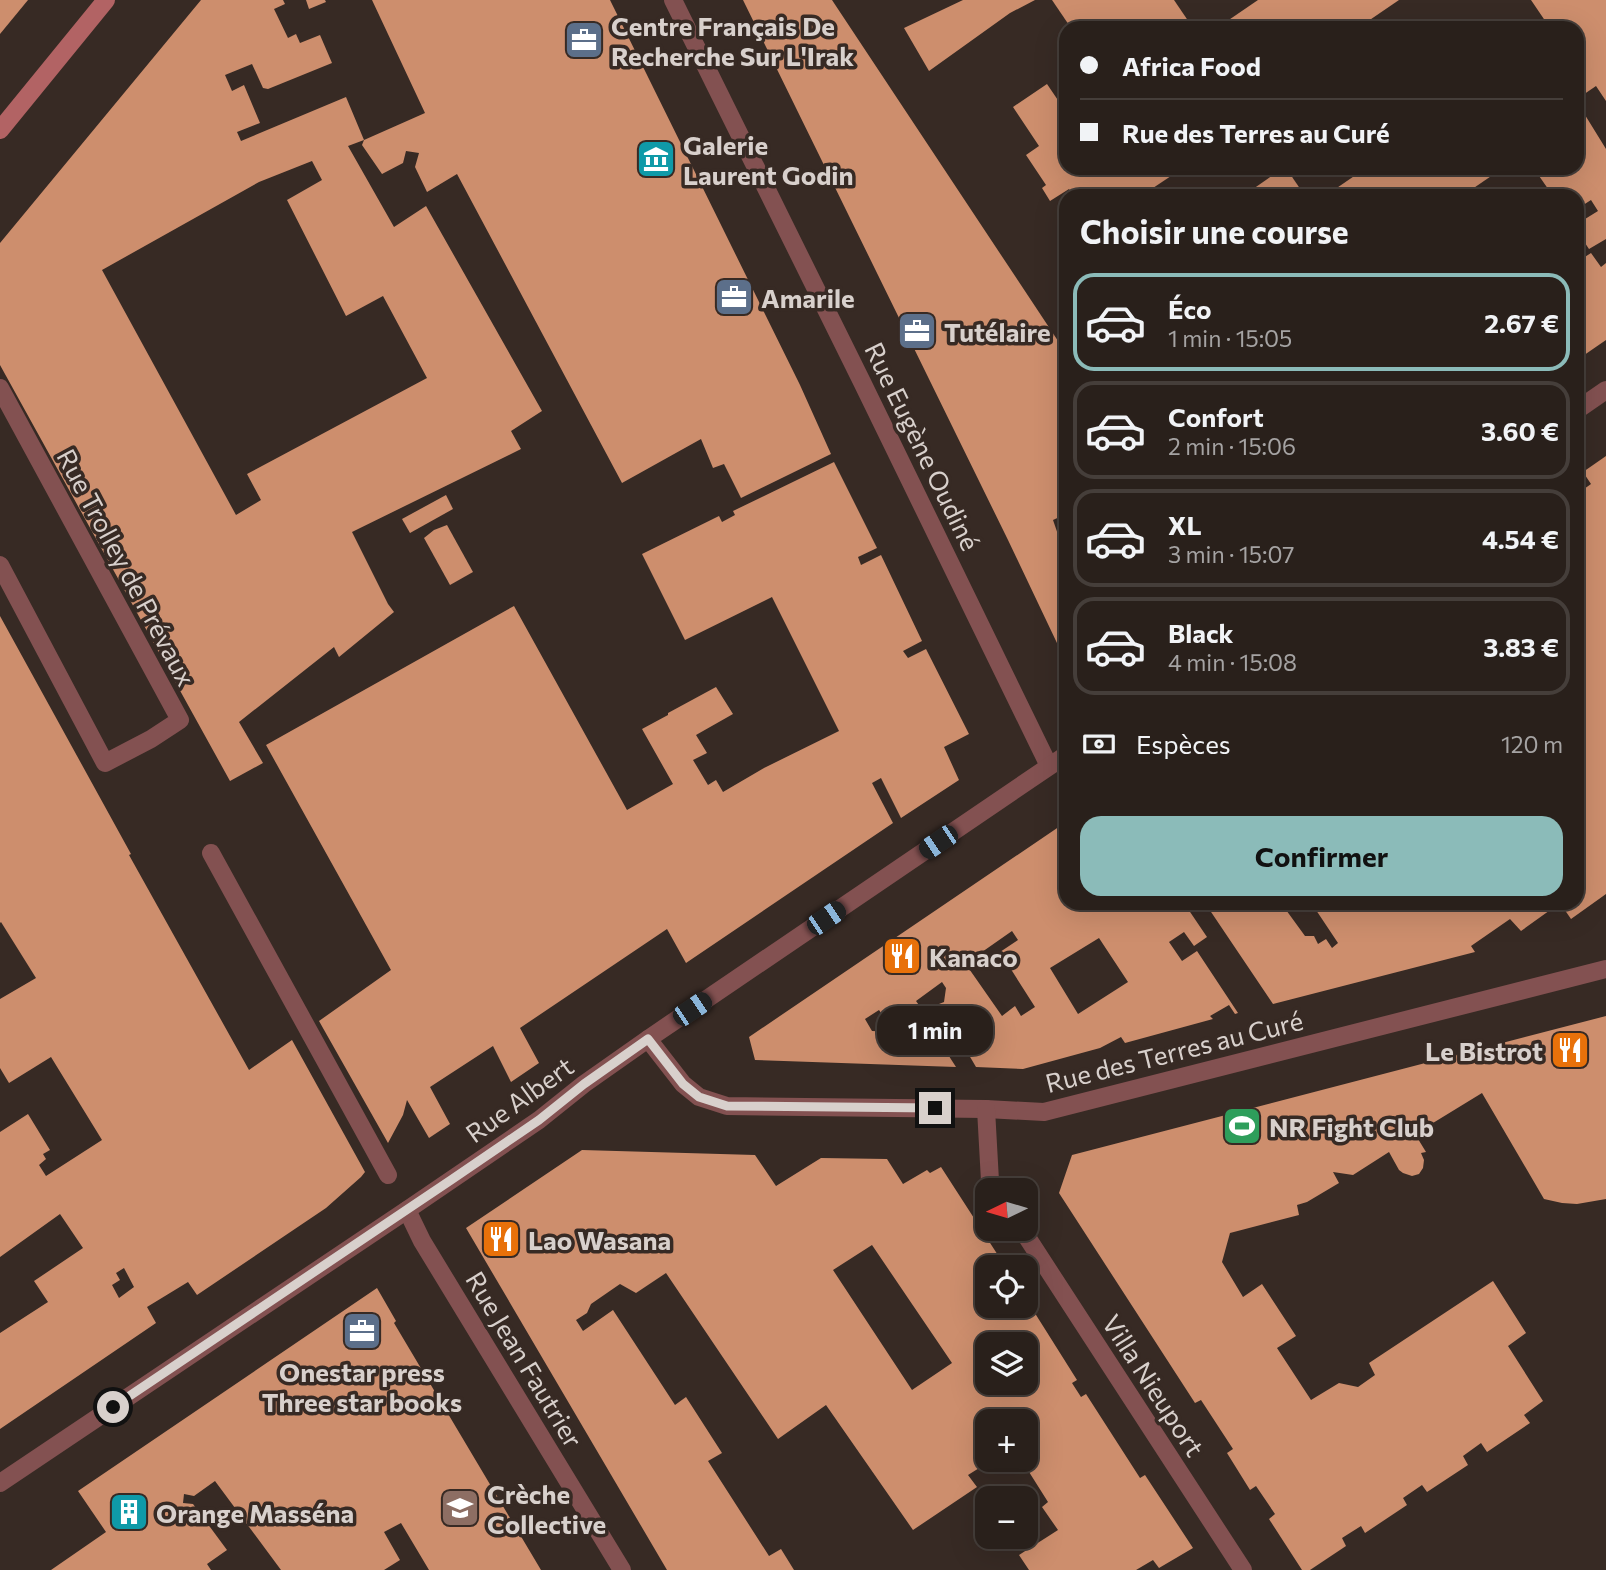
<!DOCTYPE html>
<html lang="fr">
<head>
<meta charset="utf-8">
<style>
  body { margin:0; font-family:Commissioner,sans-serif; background:#312824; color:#f1f3f6; height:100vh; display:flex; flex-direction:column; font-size:26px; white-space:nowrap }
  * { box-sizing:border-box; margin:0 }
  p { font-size:23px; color:#a5a3a3 }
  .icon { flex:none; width:38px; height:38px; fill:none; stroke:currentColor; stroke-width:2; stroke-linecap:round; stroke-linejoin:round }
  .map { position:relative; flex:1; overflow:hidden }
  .side { position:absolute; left:1059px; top:189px; width:525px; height:721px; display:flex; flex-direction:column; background:#29201b; border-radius:21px; box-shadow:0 7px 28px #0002,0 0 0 2px #453e3a }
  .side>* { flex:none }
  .top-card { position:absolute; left:1059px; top:21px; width:525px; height:154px; border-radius:21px; box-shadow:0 7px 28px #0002,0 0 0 2px #453e3a; display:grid; align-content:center; height:154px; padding:0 21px; background:#29201b }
  .needle { width:46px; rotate:265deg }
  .controls { position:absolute; left:975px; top:1178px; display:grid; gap:14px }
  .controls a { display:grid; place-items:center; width:63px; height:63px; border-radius:14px; background:#29201b; box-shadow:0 7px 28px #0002,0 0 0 2px #453e3a; font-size:35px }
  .end { position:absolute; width:32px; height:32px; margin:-16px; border:9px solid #d8d0cc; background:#111; box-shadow:0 0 0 4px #111 }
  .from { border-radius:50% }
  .bubble { position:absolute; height:49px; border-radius:21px; background:#29201b; box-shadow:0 7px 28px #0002,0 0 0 2px #453e3a; font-size:23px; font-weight:700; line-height:49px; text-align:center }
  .car { position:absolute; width:21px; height:42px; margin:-21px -10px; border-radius:9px; box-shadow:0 0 5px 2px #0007; background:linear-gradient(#222 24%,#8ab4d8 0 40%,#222 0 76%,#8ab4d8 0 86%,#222 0) }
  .top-card b { display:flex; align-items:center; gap:24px; height:66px; font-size:26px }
  .top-card b+b { border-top:2px solid #453e3a }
  .top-card i { width:18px; height:18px; background:#f1f3f6 }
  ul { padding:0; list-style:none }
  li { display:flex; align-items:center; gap:21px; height:98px; margin:0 14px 10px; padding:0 7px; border:4px solid #453e3a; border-radius:21px }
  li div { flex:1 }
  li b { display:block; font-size:26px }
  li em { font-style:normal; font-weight:700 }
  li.on { border-color:#8bbbb9 }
  li>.icon { width:63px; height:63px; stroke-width:1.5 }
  h2 { padding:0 21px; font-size:32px; line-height:84px }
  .pay { display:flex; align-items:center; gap:18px; height:77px; padding:0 21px; font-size:26px }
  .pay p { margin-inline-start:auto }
  .cta { display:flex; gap:14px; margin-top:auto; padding:14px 21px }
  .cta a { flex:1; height:80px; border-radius:21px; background:#8bbbb9; color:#111; font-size:28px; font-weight:700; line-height:80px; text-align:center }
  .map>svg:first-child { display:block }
  .building { fill:#cd8e6d; fill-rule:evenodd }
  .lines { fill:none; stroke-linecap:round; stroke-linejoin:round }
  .street { stroke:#835151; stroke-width:18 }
  .secondary { stroke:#b26364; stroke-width:18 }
  .route { stroke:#d8d0cc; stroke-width:9 }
  .labels { text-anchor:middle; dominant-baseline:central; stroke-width:7; stroke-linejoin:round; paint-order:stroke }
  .poi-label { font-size:26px; font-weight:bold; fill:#d8d0cc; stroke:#372a24; text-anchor:start }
  .street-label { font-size:26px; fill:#d8d0cc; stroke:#372a24 }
</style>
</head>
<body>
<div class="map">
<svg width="1606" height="1570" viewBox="0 0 1606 1570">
  <rect width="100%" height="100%" fill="#372a24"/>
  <g class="building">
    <path d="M0,0H28L0,34Z"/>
    <path d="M201,0H283L285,4L274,9L288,38L296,34L300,43L320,35L332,63L268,89L263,88L252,64L225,75L232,91L244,85L260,123L237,132L241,141L346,97L364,140L425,113L372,0H610L800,385L831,454L741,498L724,464L713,468L701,439L622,483L457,174L427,192L415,167L419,153L406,151L403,163L382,174L362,145L364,140L348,146L394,227L426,206L542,411L511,431L521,449L352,532L388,604L394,612L339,657L334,647L239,722L263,763L230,781L0,365V243ZM312,161L322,180L287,200L346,316L383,296L427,378L247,474L261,500L236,515L102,270L259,182Z"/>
    <path d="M306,0H325L326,2L309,9Z"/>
    <path d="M743,0H832L1066,353V514L1053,520L1064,552L1066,551V662L1008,540Z"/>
    <path d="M963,0H1035L1010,13L929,71L904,28Z"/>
    <path d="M1052,0H1174L1193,28H1071Z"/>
    <path d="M1258,0H1399L1358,28H1217Z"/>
    <path d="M1531,0H1606V101L1596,86L1577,99V28H1550Z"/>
    <path d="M1047,84L1066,112V168H1183L1141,196H1074L1069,189L1050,201L1042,188L1046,185L1026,155L1039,146L1013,107Z"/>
    <path d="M1577,102L1606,149V239L1589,249L1577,231V224L1598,211L1591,200L1577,209V196H1553L1537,173L1545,168H1577Z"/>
    <path d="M1283,168H1286L1305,196H1243Z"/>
    <path d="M1366,168H1503L1462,196H1325Z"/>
    <path d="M1591,253L1601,267L1606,263V340L1577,360V262Z"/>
    <path d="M1606,456V894L1571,919L1560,903L1521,931L1510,919L1471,946L1475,952L1273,1004L1205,903H1281L1305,936H1314L1318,944L1326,939L1332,948L1338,943L1316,910L1320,906L1318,903H1337L1339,906L1343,903H1577V494L1591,484L1583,472Z"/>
    <path d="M834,462L877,548L858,557L861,565L881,555L922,641L903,651L908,658L926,649L969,734L944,747L959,780L901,818L881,778L872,783L893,823L686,963L667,929L520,1028L539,1063L511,1082L493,1046L430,1087L450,1124L429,1138L407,1100L403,1115L388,1143L319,1021L391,970L266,745L514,606L627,810L673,784L642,729L668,715V713L716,687L733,714L696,735L707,753L693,760L708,785L716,780L723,792L764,768L839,731L772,597L685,640L642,554L719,516L722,522L735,515L733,511Z"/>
    <path d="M446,495L453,509L410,533L402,519Z"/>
    <path d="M447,525L473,572L450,585L424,538L434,530Z"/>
    <path d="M0,616L131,854L129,855L249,1070L292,1040L365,1172L361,1177L326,1208L197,1295L188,1282L147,1307L156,1323L0,1429V1333L48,1302L34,1281L83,1248L60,1214L0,1257V1132L28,1114L50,1150L43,1154L46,1159L39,1165L46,1176L102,1140L51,1057L9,1083L0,1068V999L36,978L1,922L0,923ZM124,1268L134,1287L119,1298L112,1285L120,1280L116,1273Z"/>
    <path d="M1066,822V903H1184L1207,937L1194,946L1184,932L1169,942L1182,961L1197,951L1238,1013L1235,1014L1229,1005L1210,1016L1213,1019L1125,1043L1121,1037L1100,1048L1023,1069L976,1067L939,1004L944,1002L946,988L942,982L916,1001L921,1008L913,1014L923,1029L929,1025L956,1067L755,1060L749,1037ZM1012,931L1018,940L1000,952L1035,1007L1021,1016L1015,1006L1002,1016L965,963L973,957L979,966L987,959L982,952ZM1099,938L1128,982L1078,1014L1050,968ZM879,1010L894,1032L872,1031L865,1019Z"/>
    <path d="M1606,1016V1199L1577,1204L1562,1203L1544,1199L1482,1093L1415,1134L1426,1152L1421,1153L1424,1160L1423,1168L1419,1174L1412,1176L1403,1173L1399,1170L1389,1152L1353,1175L1333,1172L1339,1183L1307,1202L1297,1205L1299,1215L1230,1233L1222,1262L1243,1297L1262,1284L1296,1336L1277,1348L1311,1400L1339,1383L1358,1387L1375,1375L1369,1363L1493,1281L1526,1333L1508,1346L1543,1401L1524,1415L1530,1423L1487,1452L1481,1443L1463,1456L1468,1465L1427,1492L1422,1485L1403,1498L1407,1505L1365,1533L1361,1526L1342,1538L1346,1546L1310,1570H1302L1269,1519L1275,1514L1256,1486L1250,1490L1227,1453L1233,1449L1201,1400L1195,1403L1059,1193L1072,1155Z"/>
    <path d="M582,1150L755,1155L776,1186L821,1158L887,1159L903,1184L927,1170L930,1173L941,1167L1003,1263L996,1267H987V1306H1026V1299L1077,1380L1072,1383L1081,1397L1086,1394L1140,1478L1145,1475L1193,1548L1159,1568L1153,1560L1136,1570H1029L1019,1555L1058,1530L1042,1507L1048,1502L1024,1464L1016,1469L1010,1460H1026V1421H987V1460H992L968,1475L977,1487L913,1530L826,1405L778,1439L666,1273L636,1293L620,1284L591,1304L587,1313L576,1320L583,1331L613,1310L675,1405L686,1397L722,1453L708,1461L769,1556L781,1549L794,1570H667L466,1228ZM872,1245L952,1363L912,1390L833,1270ZM987,1344H1026V1382H987Z"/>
    <path d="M377,1288L396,1321L394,1323L541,1570H429L401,1523L384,1532L400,1560L384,1570H281L215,1481L194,1496L184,1494L183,1503L193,1504L227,1550L207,1564L211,1570H51L106,1532L78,1491Z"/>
  </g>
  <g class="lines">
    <g class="street">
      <path d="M673,0L862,382L1049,766"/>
      <path d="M0,388L180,720L151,739L105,763L0,565"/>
      <path d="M1577,410L1606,390"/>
      <path d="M211,853L388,1175"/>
      <path d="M648,1039L683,1084L699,1097L727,1106L986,1109L1044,1112L1606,969"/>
      <path d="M986,1109L990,1181L996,1190"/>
      <path d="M407,1210L422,1241L622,1570"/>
      <path d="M1021,1228L1243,1570"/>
      <path d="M0,1483L407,1210L539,1120L584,1084L648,1039L1066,755"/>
    </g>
    <path class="secondary" d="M0,130L106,0"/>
  </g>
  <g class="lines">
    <path class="route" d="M113,1407L451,1180L539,1120L584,1084L648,1039L683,1084L699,1097L727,1106L935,1108"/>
  </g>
  <defs>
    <g id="office-square" transform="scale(2.0125)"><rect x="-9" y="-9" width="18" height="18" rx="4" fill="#5c6f8a" stroke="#372a24"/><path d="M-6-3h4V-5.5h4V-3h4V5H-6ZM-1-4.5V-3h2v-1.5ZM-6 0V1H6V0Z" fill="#fff"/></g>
    <g id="museum-square" transform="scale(2.0125)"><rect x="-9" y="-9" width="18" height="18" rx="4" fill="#0f9aa8" stroke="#372a24"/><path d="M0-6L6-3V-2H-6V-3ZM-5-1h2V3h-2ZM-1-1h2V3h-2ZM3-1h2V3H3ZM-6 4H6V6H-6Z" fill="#fff"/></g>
    <g id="restaurant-square" transform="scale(2.0125)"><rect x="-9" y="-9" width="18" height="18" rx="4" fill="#e8710a" stroke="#372a24"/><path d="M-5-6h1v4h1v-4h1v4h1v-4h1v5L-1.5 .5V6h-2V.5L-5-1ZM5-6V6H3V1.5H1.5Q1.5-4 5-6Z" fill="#fff"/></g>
    <g id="stadium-square" transform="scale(2.0125)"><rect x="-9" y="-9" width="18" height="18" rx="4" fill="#2e9e5b" stroke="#372a24"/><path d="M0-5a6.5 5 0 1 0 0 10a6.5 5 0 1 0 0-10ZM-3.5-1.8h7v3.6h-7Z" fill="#fff"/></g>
    <g id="school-square" transform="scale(2.0125)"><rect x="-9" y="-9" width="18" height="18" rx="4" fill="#8d6e63" stroke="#372a24"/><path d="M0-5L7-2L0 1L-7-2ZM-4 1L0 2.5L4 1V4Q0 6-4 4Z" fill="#fff"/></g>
    <g id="building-square" transform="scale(2.0125)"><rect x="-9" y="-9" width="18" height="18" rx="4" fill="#0f9aa8" stroke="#372a24"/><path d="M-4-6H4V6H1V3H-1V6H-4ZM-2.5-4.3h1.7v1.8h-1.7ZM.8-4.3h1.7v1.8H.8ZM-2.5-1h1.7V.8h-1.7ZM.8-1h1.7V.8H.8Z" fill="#fff"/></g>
  </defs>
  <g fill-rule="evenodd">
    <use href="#office-square" x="584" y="40"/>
    <use href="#museum-square" x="656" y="159"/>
    <use href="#office-square" x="734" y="297"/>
    <use href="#office-square" x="917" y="331"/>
    <use href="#restaurant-square" x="902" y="956"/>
    <use href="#restaurant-square" x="1570" y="1050"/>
    <use href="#stadium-square" x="1242" y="1126"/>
    <use href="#restaurant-square" x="501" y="1239"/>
    <use href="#office-square" x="362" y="1331"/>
    <use href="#school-square" x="460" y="1508"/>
    <use href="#building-square" x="129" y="1512"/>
  </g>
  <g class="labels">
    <g class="poi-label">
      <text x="611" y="25">Centre Français De<tspan x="611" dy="30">Recherche Sur L'Irak</tspan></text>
      <text x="683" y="144">Galerie<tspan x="683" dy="30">Laurent Godin</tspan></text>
      <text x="761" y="297">Amarile</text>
      <text x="944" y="331">Tutélaire</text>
      <text x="929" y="956">Kanaco</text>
      <text x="1543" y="1050" text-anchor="end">Le Bistrot</text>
      <text x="1269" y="1126">NR Fight Club</text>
      <text x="528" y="1239">Lao Wasana</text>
      <text x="362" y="1371" text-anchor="middle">Onestar press<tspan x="362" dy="30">Three star books</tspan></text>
      <text x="487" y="1493">Crèche<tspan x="487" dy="30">Collective</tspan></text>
      <text x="156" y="1512">Orange Masséna</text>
    </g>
    <g class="street-label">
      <text transform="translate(923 446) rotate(64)">Rue Eugène Oudiné</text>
      <text transform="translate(127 567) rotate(62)">Rue Trolley de Prévaux</text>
      <text transform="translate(1174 1051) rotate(-14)">Rue des Terres au Curé</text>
      <text transform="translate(519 1099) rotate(-36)">Rue Albert</text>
      <text transform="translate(525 1359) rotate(59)">Rue Jean Fautrier</text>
      <text transform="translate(1154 1385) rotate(57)">Villa Nieuport</text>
    </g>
  </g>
</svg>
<div class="controls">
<a><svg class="needle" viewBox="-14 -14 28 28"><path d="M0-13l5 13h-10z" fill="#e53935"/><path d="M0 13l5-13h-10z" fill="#a5a3a3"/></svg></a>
<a><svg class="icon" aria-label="locate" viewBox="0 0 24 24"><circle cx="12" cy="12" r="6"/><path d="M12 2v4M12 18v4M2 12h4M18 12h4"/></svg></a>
<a><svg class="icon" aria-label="layers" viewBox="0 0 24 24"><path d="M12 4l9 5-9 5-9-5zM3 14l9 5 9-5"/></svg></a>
<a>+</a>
<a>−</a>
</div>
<i class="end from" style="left:113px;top:1407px"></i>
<i class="end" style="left:935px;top:1108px"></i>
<div class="bubble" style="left:877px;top:1006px;width:116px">1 min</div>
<i class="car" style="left:938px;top:842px;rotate:236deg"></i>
<i class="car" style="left:826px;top:918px;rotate:56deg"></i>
<i class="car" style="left:692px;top:1009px;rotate:56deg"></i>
<div class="top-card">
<b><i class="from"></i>Africa Food</b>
<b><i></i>Rue des Terres au Curé</b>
</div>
<section class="side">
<h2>Choisir une course</h2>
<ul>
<li class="on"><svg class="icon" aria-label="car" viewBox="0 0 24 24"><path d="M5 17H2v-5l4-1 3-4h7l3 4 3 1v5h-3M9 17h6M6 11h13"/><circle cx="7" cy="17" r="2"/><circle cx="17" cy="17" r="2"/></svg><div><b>Éco</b><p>1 min · 15:05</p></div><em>2.67 €</em></li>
<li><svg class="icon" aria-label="car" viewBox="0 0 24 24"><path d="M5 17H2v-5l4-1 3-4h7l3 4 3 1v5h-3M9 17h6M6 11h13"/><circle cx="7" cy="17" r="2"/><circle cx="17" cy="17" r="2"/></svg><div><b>Confort</b><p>2 min · 15:06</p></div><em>3.60 €</em></li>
<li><svg class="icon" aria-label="car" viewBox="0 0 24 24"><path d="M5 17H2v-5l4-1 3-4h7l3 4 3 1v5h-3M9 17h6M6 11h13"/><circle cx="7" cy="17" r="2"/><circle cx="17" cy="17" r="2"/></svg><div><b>XL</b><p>3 min · 15:07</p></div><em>4.54 €</em></li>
<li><svg class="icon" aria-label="car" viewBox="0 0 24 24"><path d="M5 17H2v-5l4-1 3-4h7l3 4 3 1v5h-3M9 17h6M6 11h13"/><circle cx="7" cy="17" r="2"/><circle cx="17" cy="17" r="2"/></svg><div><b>Black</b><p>4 min · 15:08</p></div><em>3.83 €</em></li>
</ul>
<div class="pay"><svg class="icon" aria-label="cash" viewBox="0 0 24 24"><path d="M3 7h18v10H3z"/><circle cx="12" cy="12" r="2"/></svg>Espèces<p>120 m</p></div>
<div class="cta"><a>Confirmer</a></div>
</section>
</div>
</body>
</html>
